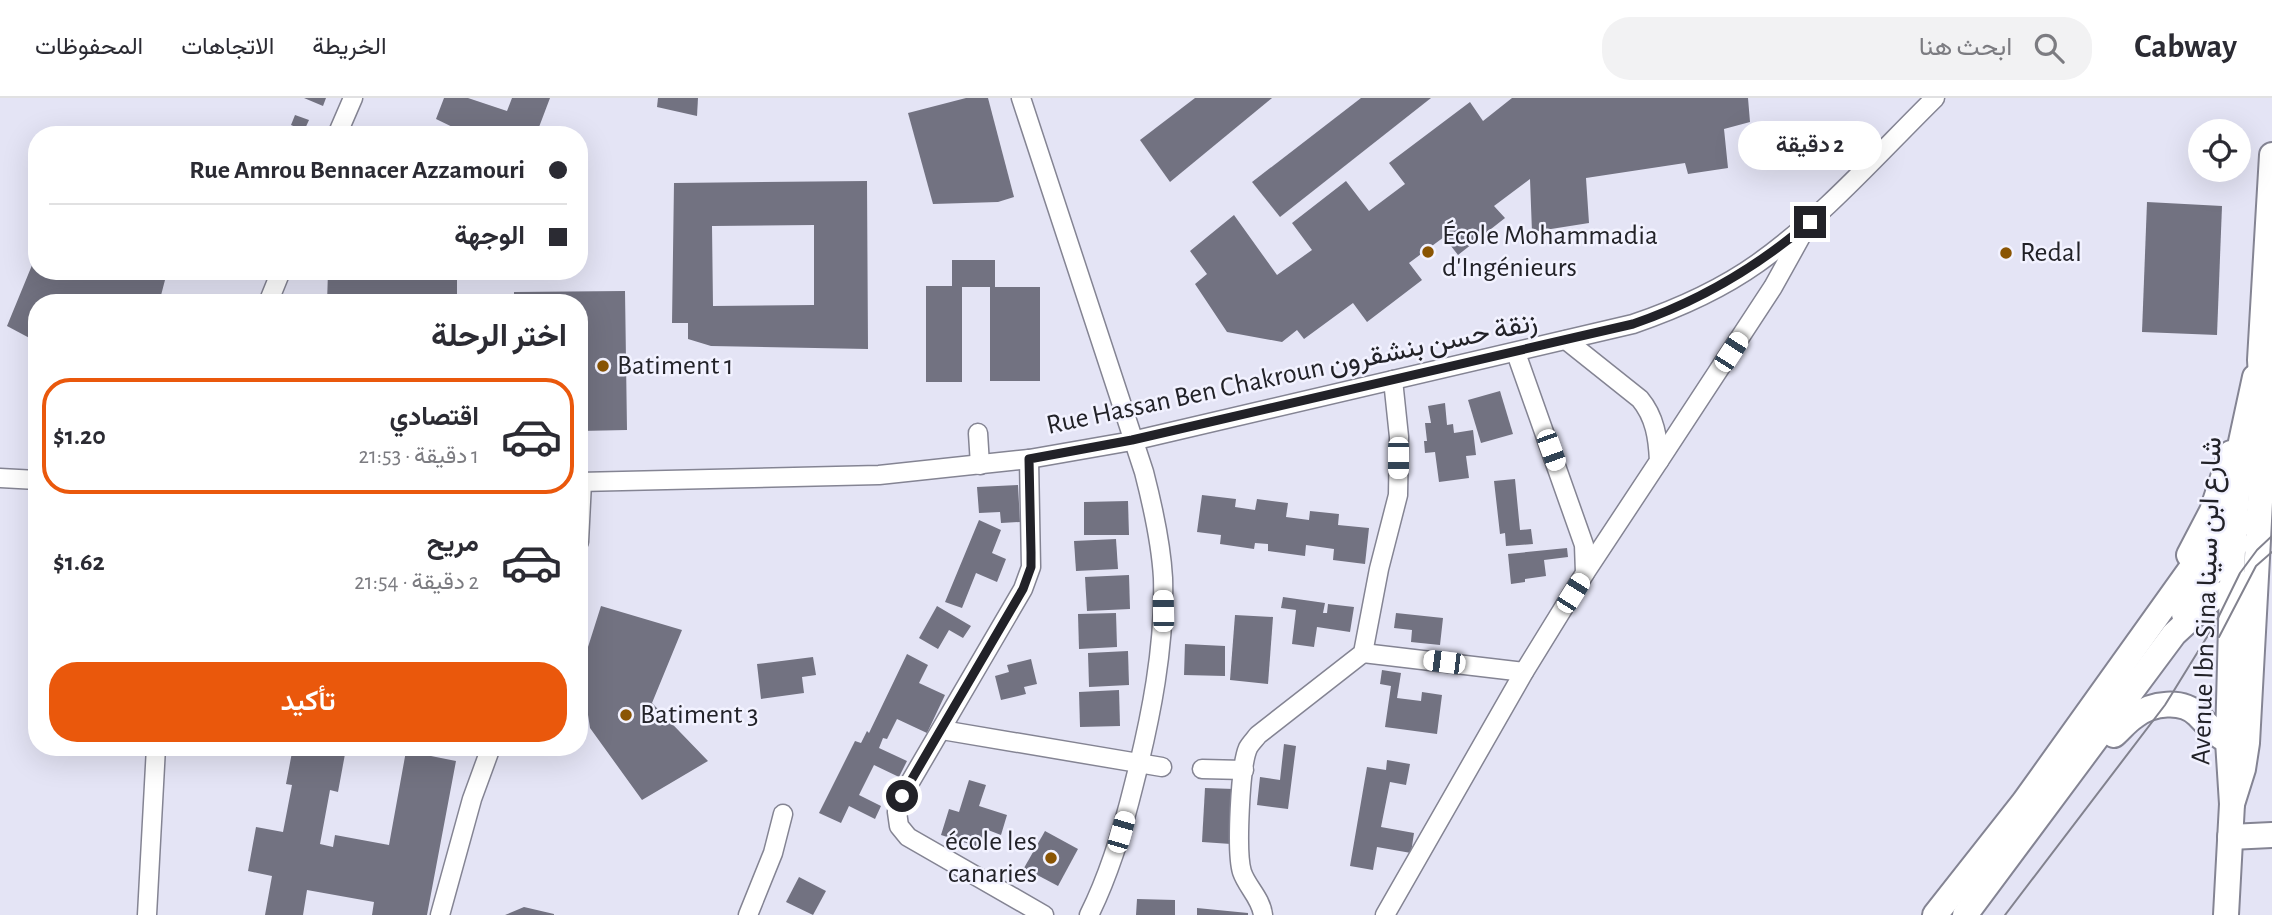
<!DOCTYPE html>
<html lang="ar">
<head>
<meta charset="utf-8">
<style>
  body { margin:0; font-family:"Alegreya Sans",Vazirmatn,sans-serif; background:#f2f2f3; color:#2b2b33; direction:rtl; height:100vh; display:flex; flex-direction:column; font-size:26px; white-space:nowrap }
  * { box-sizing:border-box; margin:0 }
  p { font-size:23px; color:#7c7c81 }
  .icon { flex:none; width:38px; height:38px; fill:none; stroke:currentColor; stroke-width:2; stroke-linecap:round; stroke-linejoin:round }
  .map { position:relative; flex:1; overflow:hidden; direction:ltr }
  .drawer { position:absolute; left:28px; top:196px; width:560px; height:462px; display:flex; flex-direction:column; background:#fff; border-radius:28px; box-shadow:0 7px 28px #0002; direction:rtl }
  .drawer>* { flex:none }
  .hud { position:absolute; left:28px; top:28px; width:560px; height:154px; border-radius:28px; box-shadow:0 7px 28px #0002; direction:rtl; display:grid; align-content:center; height:154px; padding:0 21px; background:#fff }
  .fabs { position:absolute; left:2188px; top:21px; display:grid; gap:14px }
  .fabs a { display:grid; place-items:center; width:63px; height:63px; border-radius:50%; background:#fff; box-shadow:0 7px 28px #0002; font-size:35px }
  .end { position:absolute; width:32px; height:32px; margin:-16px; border:9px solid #222228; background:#fff; box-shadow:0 0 0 4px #fff }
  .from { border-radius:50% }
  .bubble { position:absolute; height:49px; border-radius:24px; background:#fff; box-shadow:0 7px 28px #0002; font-size:23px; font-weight:600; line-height:49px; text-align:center; direction:rtl }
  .car { position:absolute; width:21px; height:42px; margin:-21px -10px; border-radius:9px; box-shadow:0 0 5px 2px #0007; background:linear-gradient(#fff 24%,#345 0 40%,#fff 0 76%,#345 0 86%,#fff 0) }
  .hud b { display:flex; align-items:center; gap:24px; height:66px; font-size:26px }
  .hud b+b { border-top:2px solid #e1e1e2 }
  .hud i { width:18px; height:18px; background:#2b2b33 }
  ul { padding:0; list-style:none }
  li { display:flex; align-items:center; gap:21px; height:116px; margin:0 14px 10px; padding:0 7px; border:4px solid transparent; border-radius:28px }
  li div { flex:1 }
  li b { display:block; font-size:26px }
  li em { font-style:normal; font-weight:600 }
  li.current { border-color:#ea580c }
  li>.icon { width:63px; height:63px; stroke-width:1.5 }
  h2 { padding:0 21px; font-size:32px; line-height:84px }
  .cta { display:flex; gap:14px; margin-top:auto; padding:14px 21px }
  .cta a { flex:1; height:80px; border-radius:28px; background:#ea580c; color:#fff; font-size:28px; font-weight:600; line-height:80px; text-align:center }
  header { display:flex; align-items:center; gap:42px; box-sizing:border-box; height:98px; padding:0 35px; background:#fff; border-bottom:2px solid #e1e1e2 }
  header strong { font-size:33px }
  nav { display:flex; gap:38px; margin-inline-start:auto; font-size:24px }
  .search { width:490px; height:63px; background:#f2f2f3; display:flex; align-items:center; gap:18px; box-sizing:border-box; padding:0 24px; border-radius:28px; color:#7c7c81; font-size:26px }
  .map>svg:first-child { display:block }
  .building { fill:#727281; fill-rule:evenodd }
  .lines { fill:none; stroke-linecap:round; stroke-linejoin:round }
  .street-casing { stroke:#848493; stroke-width:21 }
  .secondary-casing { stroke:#848493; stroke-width:28 }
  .street { stroke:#fff; stroke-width:18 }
  .secondary { stroke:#fff; stroke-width:24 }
  .tram { stroke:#82828e; stroke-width:2 }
  .route { stroke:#222228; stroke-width:9 }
  .poi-dot { fill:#8a5503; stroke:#f2f2ff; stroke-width:2.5 }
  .labels { text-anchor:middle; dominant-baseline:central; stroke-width:5; stroke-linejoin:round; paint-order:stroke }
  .poi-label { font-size:28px; fill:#222228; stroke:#f2f2ff; text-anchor:start }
  .street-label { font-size:28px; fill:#222228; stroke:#f2f2ff }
</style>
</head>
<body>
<header>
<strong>Cabway</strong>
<div class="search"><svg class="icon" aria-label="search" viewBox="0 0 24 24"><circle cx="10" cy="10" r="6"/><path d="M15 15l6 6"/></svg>ابحث هنا</div>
<nav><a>الخريطة</a><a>الاتجاهات</a><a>المحفوظات</a></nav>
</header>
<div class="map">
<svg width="2272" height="817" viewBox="0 0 2272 817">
  <rect width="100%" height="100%" fill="#e4e4f5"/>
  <g class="building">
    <path d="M304,0H326L323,8Z"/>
    <path d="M444,0H468L507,13L512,0H550L536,37H469L436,21Z"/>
    <path d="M658,0H698L697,18L657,9Z"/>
    <path d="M966,0H988L1014,99L998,104L933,106L908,15Z"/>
    <path d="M1195,0H1272L1170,84L1140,42Z"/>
    <path d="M1361,0H1431L1280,119L1252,84Z"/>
    <path d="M1512,0H1748L1750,24L1724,31L1728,70L1688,76L1685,65L1586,80L1589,125L1532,134L1530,81L1494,108L1505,120L1458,157L1444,139L1409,165L1422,182L1367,224L1353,205L1304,241L1297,232L1282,244L1227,234L1195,186L1207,176L1190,153L1234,117L1277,177L1312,152L1292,125L1346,83L1369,113L1405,86L1389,65L1470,4L1483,23Z"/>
    <path d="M295,17L309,22L304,33L291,27Z"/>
    <path d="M867,83L868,251L711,248L688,241V225H672L674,85ZM814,127V207L713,208L712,128Z"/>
    <path d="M2147,104L2222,108L2217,237L2142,234Z"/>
    <path d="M37,155V173H120L165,182L159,205H37V244L7,228Z"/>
    <path d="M952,162H995V189H1040V283H990V189H962V284H926V188H952Z"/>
    <path d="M328,173H457V205H327Z"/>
    <path d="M625,193L627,332L579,333V205H514V194Z"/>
    <path d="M1500,293L1513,336L1481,345L1468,302Z"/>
    <path d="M1445,305L1447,327L1453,326L1454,335L1473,332L1476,357L1466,358L1469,380L1439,384L1435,354L1425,355L1424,343H1427L1425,325H1431L1428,308Z"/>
    <path d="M1515,381L1520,432L1531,431L1533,446L1506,448L1505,435L1500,436L1494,383Z"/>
    <path d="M1018,387L1020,424L1001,425L1000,414L979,415L977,389Z"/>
    <path d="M1202,397L1236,401L1235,409L1255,412L1257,401L1288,405L1286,419L1309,422L1310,413L1339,416L1338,427L1369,430L1365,466L1333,462L1334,451L1306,447L1305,458L1268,453V446L1255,445L1254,451L1220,446L1221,437L1197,434Z"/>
    <path d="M1128,403L1129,437H1084V404Z"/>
    <path d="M979,422L1001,432L992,455L1006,461L997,484L976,475L962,510L945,504Z"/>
    <path d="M1116,441L1118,471L1076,473L1074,443Z"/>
    <path d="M1567,450L1568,459L1544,462L1546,478L1525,481V484L1511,486L1508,456Z"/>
    <path d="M1129,477L1130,511L1087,513L1085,479Z"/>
    <path d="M1283,499L1325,505L1323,515H1327L1328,506L1354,509L1350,534L1317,529L1314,549L1292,546L1296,512L1281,510Z"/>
    <path d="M601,508L682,532L652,605L708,663L642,702L590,630L581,571Z"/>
    <path d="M937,508L971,528L963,540L949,532L938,551L919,540Z"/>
    <path d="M1116,515L1117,549L1079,551L1078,516Z"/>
    <path d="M1396,515L1443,520L1440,547L1411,544L1412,532L1394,530Z"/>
    <path d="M1235,517L1273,519L1268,586L1230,582Z"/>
    <path d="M1185,546L1225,548V578L1184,577Z"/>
    <path d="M1128,553L1129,587L1089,589L1088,555Z"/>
    <path d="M907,556L928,567L919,585L945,597L927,635L897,621L887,641L883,640L879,650L907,663L899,679L874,667L859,697L881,708L875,721L849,708L841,725L819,715L855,643L861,645L867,633L869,635Z"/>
    <path d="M813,559L816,577L802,579L804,595L761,601L757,566Z"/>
    <path d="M1031,561L1037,586L1024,589L1026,596L1001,602L995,578L1009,574L1007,567Z"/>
    <path d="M1382,572L1401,575L1397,600L1421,603L1422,594L1442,597L1437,636L1385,629L1391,588L1380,586Z"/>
    <path d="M1119,592L1120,628L1080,629L1079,594Z"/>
    <path d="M1284,646L1296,648L1288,711L1257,707L1260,679L1280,682Z"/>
    <path d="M293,649H306L345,656L338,694L330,692L320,746L333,749L335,737L389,747L406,653L456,663L427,817H372L374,804L307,792L303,817H265L272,778L248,773L256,729L283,734L292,687L286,686Z"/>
    <path d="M1387,662L1410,666L1406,687L1390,684L1381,729L1414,735L1411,755L1377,749L1373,772L1350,768L1367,669L1386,672Z"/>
    <path d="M969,682L986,687L979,708L1007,717L1001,737L988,732L982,750L941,737L949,711L959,714Z"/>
    <path d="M1205,690L1234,691L1231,746L1202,744Z"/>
    <path d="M1045,733L1078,751L1058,788L1024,770Z"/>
    <path d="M799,779L826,793L813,817L786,804Z"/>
    <path d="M1137,801L1175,802V817H1136Z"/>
    <path d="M524,809L554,816V817H505Z"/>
    <path d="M1197,810L1248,815V817H1197Z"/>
  </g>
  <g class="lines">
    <g class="street-casing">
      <g id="street">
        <path d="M1021,0L1144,374C1153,409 1161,444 1163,480C1165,549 1151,619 1134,686C1123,731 1110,775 1089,817"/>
        <path d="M337,37L353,0"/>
        <path d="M268,205L281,173"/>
        <path d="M1566,242L1640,301C1655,319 1658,340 1659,363L1585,475"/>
        <path d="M978,335L980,367"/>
        <path d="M1029,361L1031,469L1023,491L902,698L897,714L899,728L908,739L1044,817"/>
        <path d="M1659,363L1773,189L1803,135"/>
        <path d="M0,380L37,382"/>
        <path d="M579,384L879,377L1029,361L1132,343L1633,226C1677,211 1720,192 1758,165C1824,118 1878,56 1935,0"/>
        <path d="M579,444L582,384"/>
        <path d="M1363,555L1524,574"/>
        <path d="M942,632L1162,669"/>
        <path d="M1202,671L1244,672"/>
        <path d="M147,817L156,649"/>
        <path d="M440,817L472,701L491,649"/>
        <path d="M748,817L773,755L783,716"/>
        <path d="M1263,817C1261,800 1247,789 1242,774C1236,755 1240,668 1248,650C1250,646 1255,641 1258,637L1363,555L1379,471L1398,397L1399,339L1393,282"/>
        <path d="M1385,817L1524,574L1585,475L1584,447L1516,255"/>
      </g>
    </g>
    <g class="secondary-casing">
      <g id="secondary">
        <path d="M2189,457L2212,413L2231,355"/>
        <path d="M2184,516L2210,476L2237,445"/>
        <path d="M2114,637C2121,631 2127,623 2135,618C2152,605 2182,601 2198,617C2208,627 2214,636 2228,643"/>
        <path d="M2232,706L2243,671L2247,645L2264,330L2260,262L2272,57"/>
        <path d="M2230,739L2272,737"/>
        <path d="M1935,817L2024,704L2205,451L2224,434L2245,424"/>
        <path d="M1965,817L2174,536L2212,501L2244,486"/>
        <path d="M2226,817L2232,706L2228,643L2233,450L2241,344L2255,279"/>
      </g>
    </g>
    <use href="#street" class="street"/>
    <use href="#secondary" class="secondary"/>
    <g class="tram">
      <path d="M2219,539L2256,468L2272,454"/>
      <path d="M2005,817L2165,607L2215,526L2240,475L2257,452L2272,438"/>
    </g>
  </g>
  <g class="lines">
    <path class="route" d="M902,698L1023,491L1031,469V454L1029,361L1132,342L1633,226C1700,203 1756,170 1810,124"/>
  </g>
  <g class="poi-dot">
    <circle cx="1428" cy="154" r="7"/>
    <circle cx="2006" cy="155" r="7"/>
    <circle cx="603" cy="268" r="7"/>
    <circle cx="626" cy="617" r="7"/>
    <circle cx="1051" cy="760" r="7"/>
  </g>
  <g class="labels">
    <g class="poi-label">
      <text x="1442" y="138">École Mohammadia<tspan x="1442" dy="32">d'Ingénieurs</tspan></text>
      <text x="2020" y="155">Redal</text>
      <text x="617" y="268">Batiment 1</text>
      <text x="640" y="617">Batiment 3</text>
      <text x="1037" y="744" text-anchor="end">école les<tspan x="1037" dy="32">canaries</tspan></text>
    </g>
    <g class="street-label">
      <text transform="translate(1292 276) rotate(-12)">Rue Hassan Ben Chakroun زنقة حسن بنشقرون</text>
      <text transform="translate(2207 503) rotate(-88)">Avenue Ibn Sina شارع ابن سينا</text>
    </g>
  </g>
</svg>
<div class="fabs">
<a><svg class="icon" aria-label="locate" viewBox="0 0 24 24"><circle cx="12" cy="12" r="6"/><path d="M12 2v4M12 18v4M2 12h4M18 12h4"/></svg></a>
</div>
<i class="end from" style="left:902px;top:698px"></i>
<i class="end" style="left:1810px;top:124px"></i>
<div class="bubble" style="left:1738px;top:23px;width:144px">2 دقيقة</div>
<i class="car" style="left:1731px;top:254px;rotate:33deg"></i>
<i class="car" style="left:1551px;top:352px;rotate:160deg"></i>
<i class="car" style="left:1398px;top:360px;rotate:180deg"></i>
<i class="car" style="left:1573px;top:495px;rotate:32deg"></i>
<i class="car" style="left:1163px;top:513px;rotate:359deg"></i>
<i class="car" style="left:1444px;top:564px;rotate:277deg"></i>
<i class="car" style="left:1121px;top:734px;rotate:16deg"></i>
<div class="hud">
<b><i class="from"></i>Rue Amrou Bennacer Azzamouri</b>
<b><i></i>الوجهة</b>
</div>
<section class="drawer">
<h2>اختر الرحلة</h2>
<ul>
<li class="current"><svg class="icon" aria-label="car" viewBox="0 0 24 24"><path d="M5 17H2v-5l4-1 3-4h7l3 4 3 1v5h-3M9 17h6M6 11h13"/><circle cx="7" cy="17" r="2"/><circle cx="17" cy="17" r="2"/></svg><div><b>اقتصادي</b><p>1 دقيقة · 21:53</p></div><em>$1.20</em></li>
<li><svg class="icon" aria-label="car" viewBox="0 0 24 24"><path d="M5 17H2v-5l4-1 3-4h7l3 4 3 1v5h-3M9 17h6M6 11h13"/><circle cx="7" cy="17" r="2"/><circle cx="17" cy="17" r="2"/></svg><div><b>مريح</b><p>2 دقيقة · 21:54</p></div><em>$1.62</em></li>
</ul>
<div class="cta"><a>تأكيد</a></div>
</section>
</div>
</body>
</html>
